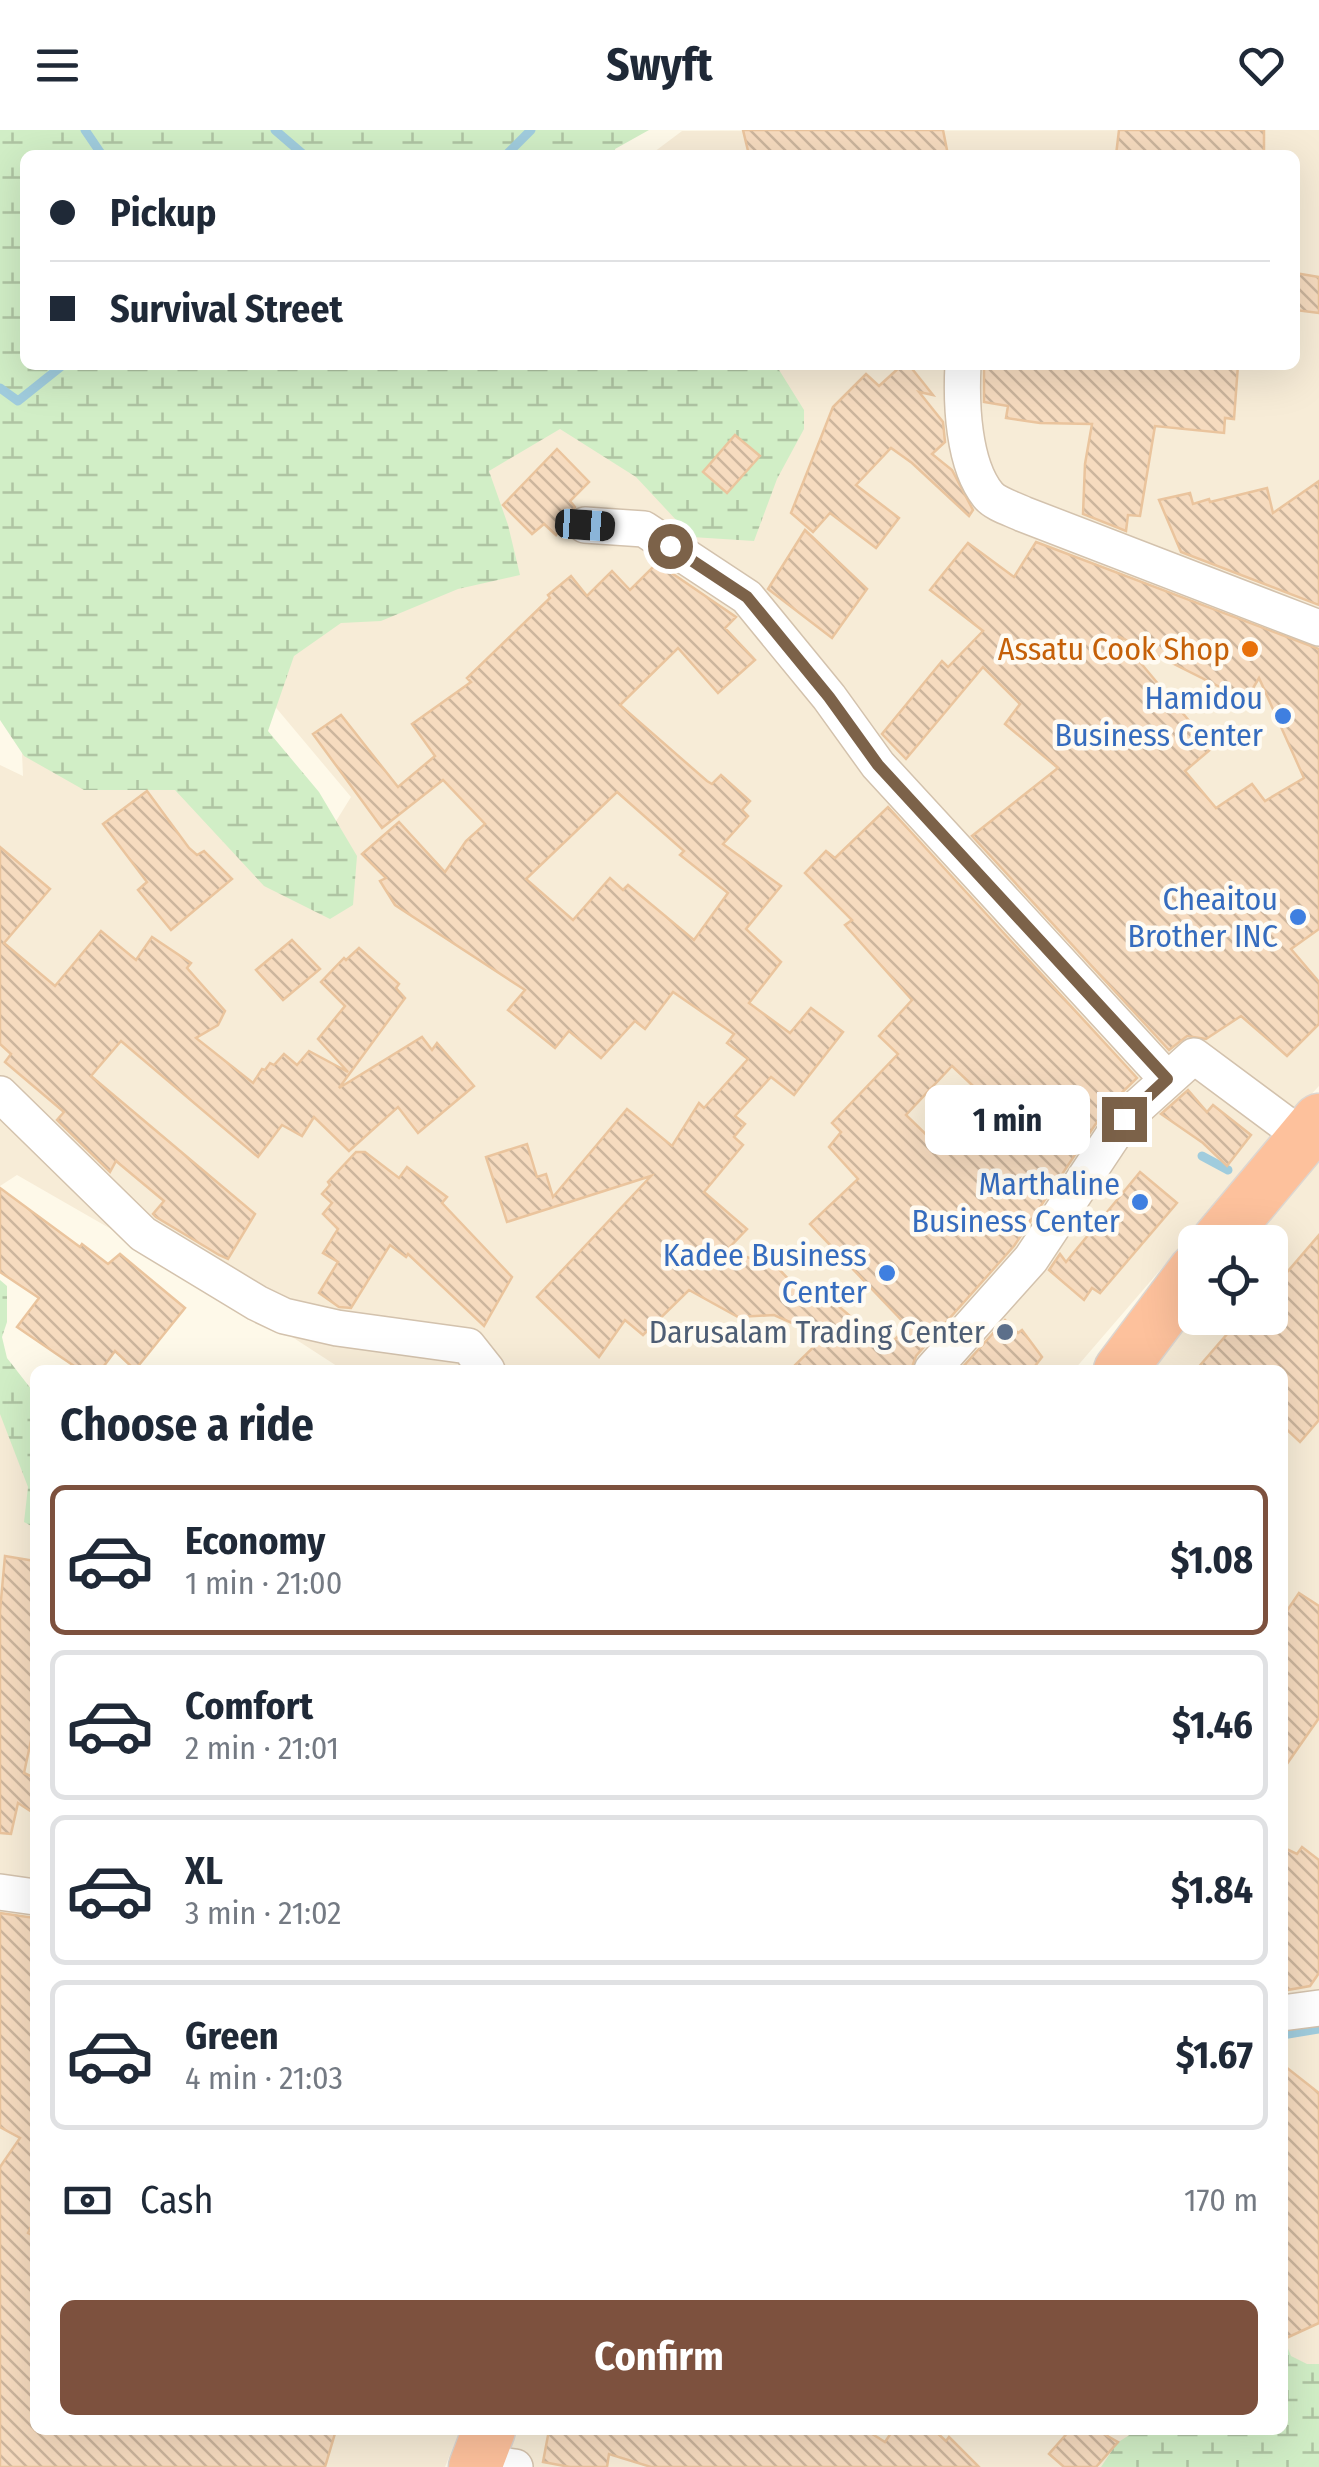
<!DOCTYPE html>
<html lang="en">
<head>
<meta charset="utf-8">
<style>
  body { margin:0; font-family:"Fira Sans Condensed",sans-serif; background:#f2f2f3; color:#1f2937; height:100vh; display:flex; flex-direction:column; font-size:38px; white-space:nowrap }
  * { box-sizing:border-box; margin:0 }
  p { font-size:32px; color:#747a83 }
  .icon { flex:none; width:55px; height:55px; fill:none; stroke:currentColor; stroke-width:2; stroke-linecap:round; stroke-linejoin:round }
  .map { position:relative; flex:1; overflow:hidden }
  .panel { position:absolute; left:30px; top:1235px; width:1258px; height:1070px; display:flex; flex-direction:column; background:#fff; border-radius:15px; box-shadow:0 10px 40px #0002 }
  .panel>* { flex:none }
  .hud { position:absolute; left:20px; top:20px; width:1280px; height:220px; border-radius:15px; box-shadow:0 10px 40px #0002; display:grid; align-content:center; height:220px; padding:0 30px; background:#fff }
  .controls { position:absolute; left:1178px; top:1095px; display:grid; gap:20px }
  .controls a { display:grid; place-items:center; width:110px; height:110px; border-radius:15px; background:#fff; box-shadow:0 10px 40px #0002; font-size:50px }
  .end { position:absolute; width:45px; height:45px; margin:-22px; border:12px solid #7c6249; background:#fff; box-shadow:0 0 0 5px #fff }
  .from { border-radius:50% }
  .bubble { position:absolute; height:70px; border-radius:15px; background:#fff; box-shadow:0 10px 40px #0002; font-size:32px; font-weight:700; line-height:70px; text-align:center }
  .car { position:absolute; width:30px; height:60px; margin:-30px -15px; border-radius:12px; box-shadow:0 0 8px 2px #0007; background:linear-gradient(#222 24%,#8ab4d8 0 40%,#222 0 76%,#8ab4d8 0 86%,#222 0) }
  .hud b { display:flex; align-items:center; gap:35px; height:95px; font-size:38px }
  .hud b+b { border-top:2px solid #e0e1e3 }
  .hud i { width:25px; height:25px; background:#1f2937 }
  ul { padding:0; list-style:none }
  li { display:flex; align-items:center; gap:30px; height:150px; margin:0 20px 15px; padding:0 10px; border:5px solid #e0e1e3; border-radius:15px }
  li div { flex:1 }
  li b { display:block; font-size:38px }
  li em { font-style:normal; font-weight:700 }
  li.current { border-color:#7d513e }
  li>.icon { width:90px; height:90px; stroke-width:1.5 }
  h2 { padding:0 30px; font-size:45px; line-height:120px }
  .pay { display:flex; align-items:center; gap:25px; height:110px; padding:0 30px; font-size:38px }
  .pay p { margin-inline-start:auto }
  .cta { display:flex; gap:20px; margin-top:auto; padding:20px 30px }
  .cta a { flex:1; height:115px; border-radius:15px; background:#7d513e; color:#fff; font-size:40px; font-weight:700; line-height:115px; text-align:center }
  header { display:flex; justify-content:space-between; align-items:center; height:130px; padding:0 30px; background:#fff; font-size:45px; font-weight:700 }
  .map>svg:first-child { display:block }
  .residential { fill:#f7ecd7 }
  .wetland { fill:url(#wetland-marsh) }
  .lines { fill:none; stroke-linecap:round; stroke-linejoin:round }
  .stream { stroke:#a0ccdd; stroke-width:9 }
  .building { fill:url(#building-back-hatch); stroke:#eac49d; stroke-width:2.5; fill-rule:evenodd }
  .minor-casing { stroke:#d3c2ad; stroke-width:38 }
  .highway-casing { stroke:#ddd6d0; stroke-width:55 }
  .minor { stroke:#fff; stroke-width:35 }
  .highway { stroke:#fdc19c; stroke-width:52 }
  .route { stroke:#7c6249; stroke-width:12 }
  .food-dot { fill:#e8710a; stroke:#fffbf2; stroke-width:4 }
  .shop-dot { fill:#3f7fe0; stroke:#fffbf2; stroke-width:4 }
  .service-dot { fill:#5c6f8a; stroke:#fffbf2; stroke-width:4 }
  .labels { text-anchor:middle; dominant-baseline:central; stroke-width:9; stroke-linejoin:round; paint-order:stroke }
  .food-label { font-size:32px; fill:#c56008; stroke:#fffbf2; text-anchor:end }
  .shop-label { font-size:32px; fill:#366cbe; stroke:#fffbf2; text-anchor:end }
  .service-label { font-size:32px; fill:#4e5e75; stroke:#fffbf2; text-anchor:end }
</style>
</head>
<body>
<header><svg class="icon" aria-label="menu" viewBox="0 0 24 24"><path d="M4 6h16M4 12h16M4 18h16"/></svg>Swyft<svg class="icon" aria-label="heart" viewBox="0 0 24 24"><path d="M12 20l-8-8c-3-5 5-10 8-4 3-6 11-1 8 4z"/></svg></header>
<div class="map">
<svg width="1319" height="2337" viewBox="0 0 1319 2337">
  <defs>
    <pattern id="wetland-marsh" width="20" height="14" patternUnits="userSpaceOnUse" patternTransform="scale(2.5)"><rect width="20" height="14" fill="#d1eec6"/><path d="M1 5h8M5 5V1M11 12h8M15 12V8" fill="none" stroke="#afc4a3"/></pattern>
    <pattern id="building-back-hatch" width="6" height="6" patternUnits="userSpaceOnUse" patternTransform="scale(2.5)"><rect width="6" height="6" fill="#f6dbbf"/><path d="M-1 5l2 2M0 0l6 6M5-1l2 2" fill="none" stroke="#ccb59d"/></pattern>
  </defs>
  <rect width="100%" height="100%" fill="#fef9e9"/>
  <g class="residential">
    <path d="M1319,0V956L1269,1009L1249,1037L1074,1240H343L238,1172L17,1045L0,1056V635L23,646L15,462L320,717L351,667L188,473L514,235H1295V25H650L682,1Z"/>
    <path d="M1319,1015V2266L1282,2240V1240H1141L1195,1172V1188H1270V1112H1242Z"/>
    <path d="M0,1234L35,1317V2300H460L445,2337H0Z"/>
    <path d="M500,2300H1282L1319,2337H489Z"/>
  </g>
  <g class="wetland">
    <path d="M0,0H649L615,19L616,25H25V235H776L804,280V299L777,349L754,411L692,407L636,347L560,299L489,341L508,395L520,445L458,459L381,491L341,493L294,526L268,601L319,662L357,726L353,775L330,789L264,756L175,660H84L24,626L0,590Z"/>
    <path d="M0,1150L7,1156V1192L2,1207L7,1228L35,1264V1398L24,1392L28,1357L0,1284Z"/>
    <path d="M1283,2206L1291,2226L1307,2234H1319V2337H1101L1117,2313L1137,2300H1282Z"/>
  </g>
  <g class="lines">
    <g class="stream">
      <path d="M85,0L102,25"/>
      <path d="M275,0L304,25"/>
      <path d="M506,25L531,0"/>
      <path d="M0,258L18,271L63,235"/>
      <path d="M1202,1026L1228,1040"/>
      <path d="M1282,1905L1319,1899"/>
    </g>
  </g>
  <g class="building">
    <path d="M743,0H943L948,25H749Z"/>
    <path d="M1119,0H1264V25H1116Z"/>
    <path d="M1295,143L1319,147V183L1295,180Z"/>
    <path d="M902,235H909L933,265L919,262L943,292L945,312L932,324L952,340L973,380L969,386L912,333L891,318L856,355L899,388L876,418L830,383L813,402L791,383L833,277L866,244L879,256Z"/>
    <path d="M984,235H1238L1234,289L1225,288L1224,303L1155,296L1140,386L1128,385L1126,401L1083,384L1085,334L1092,294L1040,293L1006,288L1008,276L984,272Z"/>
    <path d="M735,305L760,326L727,363L703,342Z"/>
    <path d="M557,319L589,352L570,371L575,377L556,405L544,394L532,404L503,375Z"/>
    <path d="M1319,351V475L1181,422L1159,370L1190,363L1193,374L1209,369L1210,372L1267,358L1273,383Z"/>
    <path d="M805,400L867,459L832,508L768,459Z"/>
    <path d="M1036,412L1319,519V799L1291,819L1319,852V894L1287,926L1241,886L1206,909L1187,906L1169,920L972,706L1058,638L1005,594L1020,574L983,537L906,629L882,604L942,531L948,537L983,501L930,460L968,413L1014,447ZM1118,506L1246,570L1259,548L1304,648L1265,671L1252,654L1216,678L1185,641L1212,618Z"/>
    <path d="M657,433L736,487L725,498L755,530L718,563L678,518L620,575L707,651L712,654L721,645L750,671L742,680L748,686L723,714L781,756L746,799L781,832L749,873L790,903L811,878L843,902L794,965L771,947L735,986L745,994L734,1007L743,1015L704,1062L747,1099L727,1120L778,1138L810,1172L821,1161L887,1218L907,1196L810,1094L858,1049L829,1017L841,1002L832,993L898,924L879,906L912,870L845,795L852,790L805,743L826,721L835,728L888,677L1137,948L1107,977L1014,1116L916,1226L911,1240H790L824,1207L774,1185L738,1187L689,1160L643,1205L625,1190L599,1227L537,1167L651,1046L507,1092L486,1027L527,1014L537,1047L546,1044L553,1067L627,979L672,1016L699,973L704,978L748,929L727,913L734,904L673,862L645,899L635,891L601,928L569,901L555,918L508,880L525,860L395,775L380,751L386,748L362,724L399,692L445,742L466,711L485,694L443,650L382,698L313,604L341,585L398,657L435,626L412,594L471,552L467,548L550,468L548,465L571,446L587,466L612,441L630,460ZM617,662L684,721L680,725L728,763L694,810L628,755L623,760L610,748L573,790L526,749ZM952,936L990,972L987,975L991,979L952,1023L948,1018L944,1022L906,985Z"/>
    <path d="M147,661L189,718L197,725L204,721L232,749L171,800L138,760L147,752L103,694Z"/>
    <path d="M0,717L50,759L4,813L55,856L101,801L136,830L152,807L191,833L187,838L225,881L218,895L196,908L253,953L262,939L265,940L270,933L274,935L284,924L297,935L309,921L348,942L318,909L345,876L321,852L344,828L346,830L359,818L399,854L396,858L405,868L339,958L422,907L432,920L437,913L474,956L418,1003L398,977L349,1021L314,987L302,1006L282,995L258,1027L121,911L91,946L255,1084L228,1129L219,1125L156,1087L153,1084L164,1071L116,1031L110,1042L57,990L64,982L5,932L11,924L0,914Z"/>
    <path d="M292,810L320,839L283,870L256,840Z"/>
    <path d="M1188,960L1207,982L1213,975L1251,1005L1227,1036L1203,1013L1161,984Z"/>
    <path d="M356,1022H365L399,1048L407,1037L447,1067L442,1073L512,1147L484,1196L408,1124L406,1127L390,1115L351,1178L339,1177L319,1163L338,1132L323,1123L338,1099L323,1084L332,1073L322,1064L330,1055L328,1052Z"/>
    <path d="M1140,1042L1177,1073L1100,1163L1092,1158L1084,1170L1049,1140L1060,1124L1066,1132Z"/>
    <path d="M0,1058L80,1117L82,1114L108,1134L120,1124L185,1178L135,1240L115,1221L101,1240H80L17,1197L39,1168L0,1142Z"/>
    <path d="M1319,1105V1290L1300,1312L1282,1295V1240H1196L1241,1188H1270V1162Z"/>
    <path d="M1005,1190L1018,1203L1022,1200L1042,1227L1032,1240H960Z"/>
    <path d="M5,1426L35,1431V1592L24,1643L35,1648V1684L18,1673L11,1704L0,1703V1481Z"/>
    <path d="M1299,1463L1319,1476V1588L1282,1641V1488Z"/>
    <path d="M1282,1717L1297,1724L1302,1717L1319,1730V1843L1310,1856L1282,1861Z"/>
    <path d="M0,1783L35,1788V2089L28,2103L35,2107V2300H336L325,2337H0V2037L20,2008L0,1997Z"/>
    <path d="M1282,1934L1319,1963V2193L1282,2210Z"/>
    <path d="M549,2300H866L885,2312L893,2300H934L946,2311L949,2307L979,2337H651L609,2324L607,2337H570L543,2332Z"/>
    <path d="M1070,2300H1097L1118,2312L1096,2337H1064L1049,2324Z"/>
  </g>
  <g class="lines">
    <g class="minor-casing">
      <g id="minor">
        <path d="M963,235C961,273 963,334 988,365C995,374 1013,379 1023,384L1319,498"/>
        <path d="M585,395L644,399L747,467L829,567L878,635L1167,949"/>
        <path d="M0,964L143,1104L257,1173L284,1186L337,1198L468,1216L487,1240"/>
        <path d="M932,1240L1031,1129L1124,989L1194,926L1303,1007"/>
        <path d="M0,1762L35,1767"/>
        <path d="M1282,1883L1319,1878"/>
        <path d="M477,2332L515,2337"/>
      </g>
    </g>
    <g class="highway-casing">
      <g id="highway">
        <path d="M1217,1112L1319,990"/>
        <path d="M1120,1240L1195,1140"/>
        <path d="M475,2337L489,2300"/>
      </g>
    </g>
    <use href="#minor" class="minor"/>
    <use href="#highway" class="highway"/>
  </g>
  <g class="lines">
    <path class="route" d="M670,416L747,467L829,567L878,635L1167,949L1124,989"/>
  </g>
  <circle class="food-dot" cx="1250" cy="519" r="10"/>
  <g class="shop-dot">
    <circle cx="1283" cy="586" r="10"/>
    <circle cx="1298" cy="787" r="10"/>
    <circle cx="1140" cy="1072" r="10"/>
    <circle cx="887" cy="1143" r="10"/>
  </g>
  <circle class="service-dot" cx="1005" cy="1202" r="10"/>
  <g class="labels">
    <g class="food-label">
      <text x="1230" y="519">Assatu Cook Shop</text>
    </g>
    <g class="shop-label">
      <text x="1263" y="568">Hamidou<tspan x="1263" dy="37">Business Center</tspan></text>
      <text x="1278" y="769">Cheaitou<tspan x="1278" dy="37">Brother INC</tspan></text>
      <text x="1120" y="1054">Marthaline<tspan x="1120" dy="37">Business Center</tspan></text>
      <text x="867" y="1125">Kadee Business<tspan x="867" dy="37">Center</tspan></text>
    </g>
    <g class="service-label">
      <text x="985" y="1202">Darusalam Trading Center</text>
    </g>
  </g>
</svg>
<div class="controls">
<a><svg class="icon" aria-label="locate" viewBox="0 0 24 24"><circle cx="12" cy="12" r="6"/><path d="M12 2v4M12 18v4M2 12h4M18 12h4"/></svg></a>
</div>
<i class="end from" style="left:670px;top:416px"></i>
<i class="end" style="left:1124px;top:989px"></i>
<div class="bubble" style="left:925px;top:955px;width:165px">1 min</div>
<i class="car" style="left:585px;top:395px;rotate:94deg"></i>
<div class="hud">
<b><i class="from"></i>Pickup</b>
<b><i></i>Survival Street</b>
</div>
<section class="panel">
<h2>Choose a ride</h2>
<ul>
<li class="current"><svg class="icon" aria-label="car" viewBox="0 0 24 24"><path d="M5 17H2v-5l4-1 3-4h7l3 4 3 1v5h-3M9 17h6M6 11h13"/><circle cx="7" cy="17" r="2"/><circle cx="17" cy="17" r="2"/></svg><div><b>Economy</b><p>1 min · 21:00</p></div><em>$1.08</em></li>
<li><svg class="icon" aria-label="car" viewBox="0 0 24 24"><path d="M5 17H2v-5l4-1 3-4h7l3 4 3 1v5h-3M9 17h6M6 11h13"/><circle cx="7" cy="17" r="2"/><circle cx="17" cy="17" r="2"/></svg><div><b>Comfort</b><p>2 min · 21:01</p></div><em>$1.46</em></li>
<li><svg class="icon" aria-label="car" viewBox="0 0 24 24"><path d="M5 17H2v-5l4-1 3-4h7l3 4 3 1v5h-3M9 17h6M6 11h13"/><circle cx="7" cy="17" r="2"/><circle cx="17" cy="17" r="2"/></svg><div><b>XL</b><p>3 min · 21:02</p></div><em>$1.84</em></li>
<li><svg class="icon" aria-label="car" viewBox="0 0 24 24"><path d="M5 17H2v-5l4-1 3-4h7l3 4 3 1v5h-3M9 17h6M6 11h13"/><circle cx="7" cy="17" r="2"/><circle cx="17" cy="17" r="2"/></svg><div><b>Green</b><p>4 min · 21:03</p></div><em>$1.67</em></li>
</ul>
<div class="pay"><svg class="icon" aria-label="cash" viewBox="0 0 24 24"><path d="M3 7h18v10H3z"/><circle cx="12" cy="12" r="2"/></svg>Cash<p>170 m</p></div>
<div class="cta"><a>Confirm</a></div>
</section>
</div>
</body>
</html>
